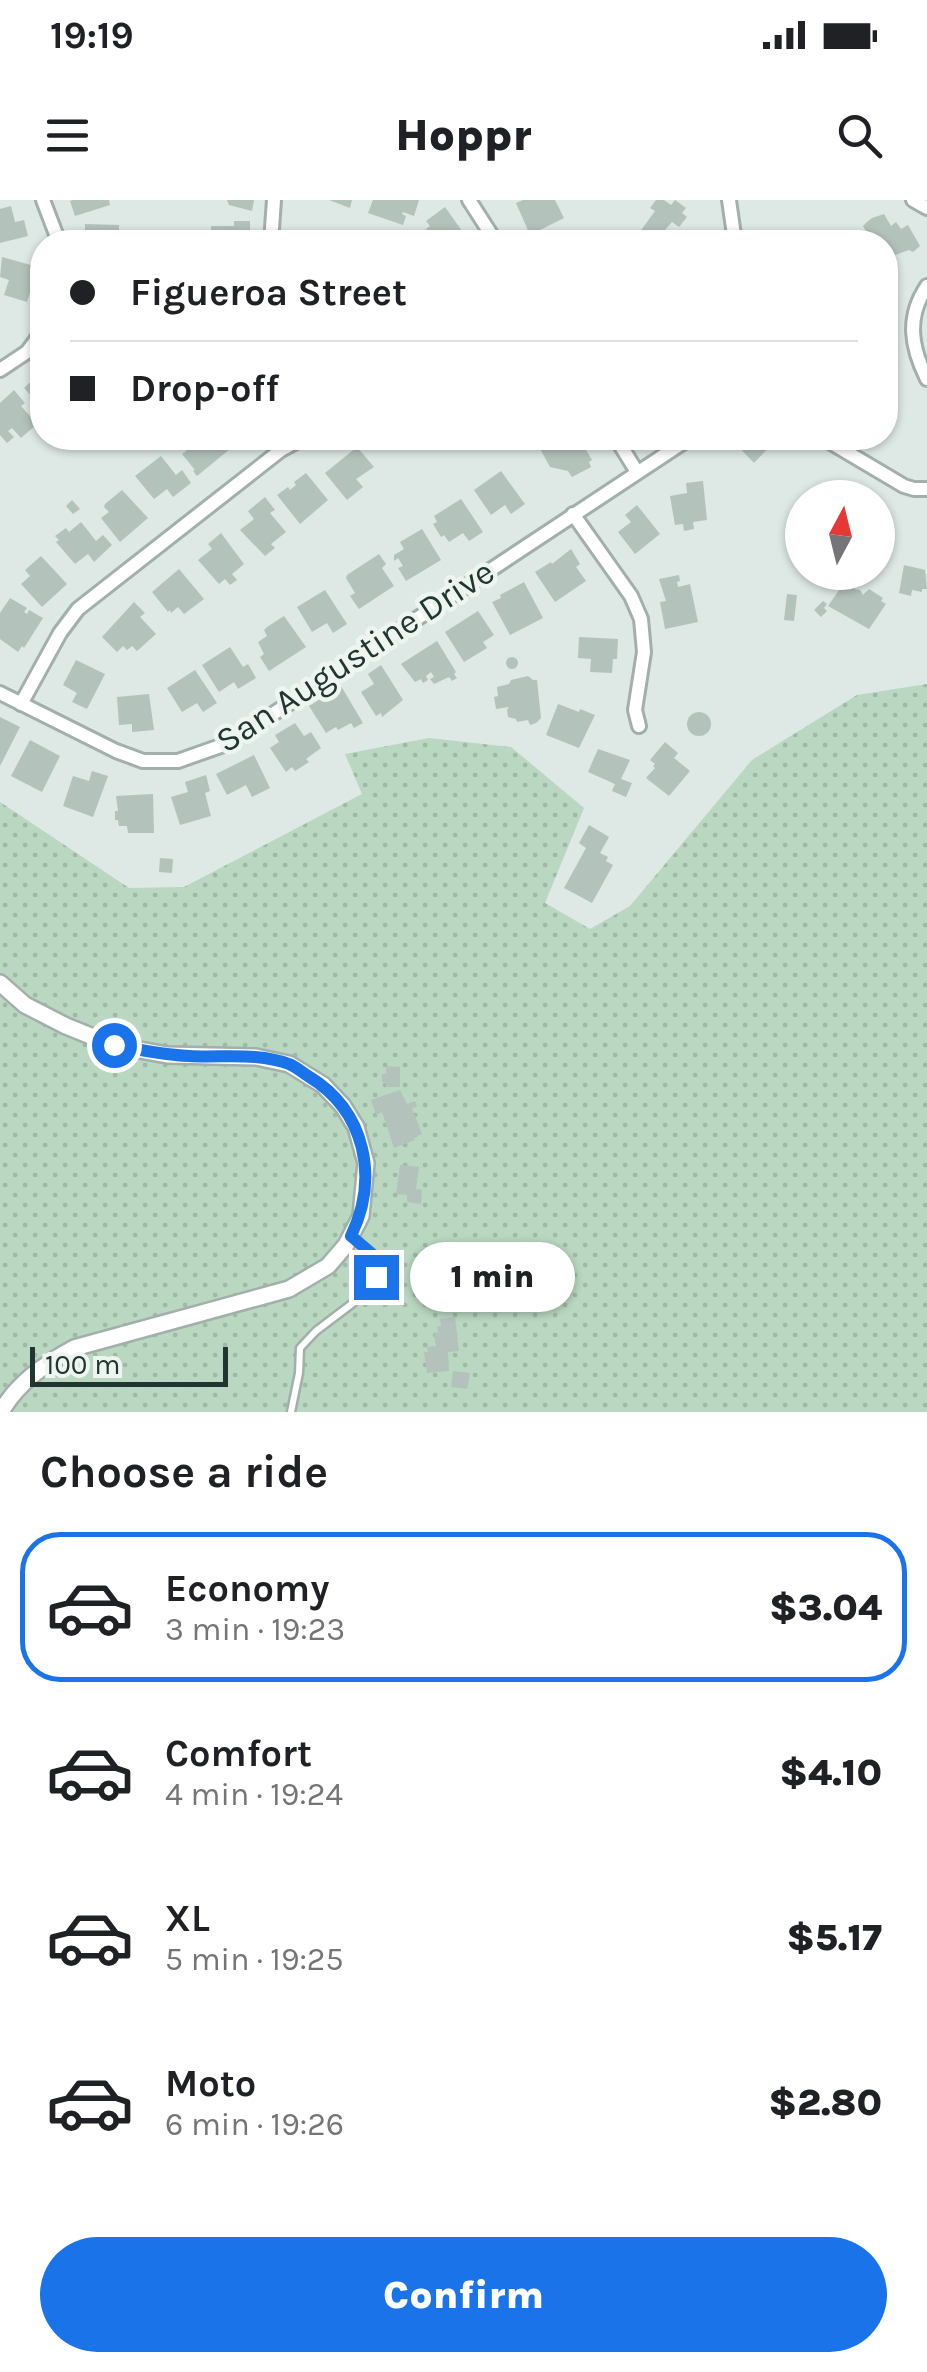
<!DOCTYPE html>
<html lang="en">
<head>
<meta charset="utf-8">
<style>
  body { margin:0; font-family:Karla,sans-serif; background:#f2f2f2; color:#202124; height:100vh; display:flex; flex-direction:column; font-size:38px; white-space:nowrap }
  * { box-sizing:border-box; margin:0 }
  p { font-size:32px; color:#757577 }
  .icon { flex:none; width:55px; height:55px; fill:none; stroke:currentColor; stroke-width:2; stroke-linecap:round; stroke-linejoin:round }
  .map { position:relative; height:1212px; overflow:hidden }
  .drawer { display:flex; flex-direction:column; background:#fff; flex:1 }
  .drawer>* { flex:none }
  .hud { position:absolute; left:30px; top:30px; width:868px; height:220px; border-radius:40px; box-shadow:0 2px 8px #0004; display:grid; align-content:center; height:220px; padding:0 40px; background:#fff }
  .needle { width:65px; rotate:7deg }
  .controls { position:absolute; left:785px; top:280px; display:grid; gap:20px }
  .controls a { display:grid; place-items:center; width:110px; height:110px; border-radius:50%; background:#fff; box-shadow:0 2px 8px #0004; font-size:50px }
  .scale { position:absolute; left:30px; bottom:25px; width:198px; box-sizing:border-box; padding-left:10px; border:5px solid #213630; border-top:0; font-size:28px; line-height:35px; white-space:nowrap; color:#213630; -webkit-text-stroke:8px #eef5f1; paint-order:stroke }
  .end { position:absolute; width:45px; height:45px; margin:-22px; border:12px solid #1a73e8; background:#fff; box-shadow:0 0 0 5px #fff }
  .from { border-radius:50% }
  .bubble { position:absolute; height:70px; border-radius:35px; background:#fff; box-shadow:0 2px 8px #0004; font-size:32px; font-weight:800; line-height:70px; text-align:center }
  .hud b { display:flex; align-items:center; gap:35px; height:95px; font-size:38px }
  .hud b+b { border-top:2px solid #e0e0e0 }
  .hud i { width:25px; height:25px; background:#202124 }
  ul { padding:0; list-style:none }
  li { display:flex; align-items:center; gap:30px; height:150px; margin:0 20px 15px; padding:0 20px; border:5px solid transparent; border-radius:40px }
  li div { flex:1 }
  li b { display:block; font-size:38px }
  li em { font-style:normal; font-weight:800 }
  li.active { border-color:#1a73e8 }
  li>.icon { width:90px; height:90px; stroke-width:1.5 }
  h2 { padding:0 40px; font-size:45px; line-height:120px }
  .primary-button { display:flex; gap:20px; margin-top:auto; padding:20px 40px }
  .primary-button a { flex:1; height:115px; border-radius:60px; background:#1a73e8; color:#fff; font-size:40px; font-weight:800; line-height:115px; text-align:center }
  .status { display:flex; justify-content:space-between; align-items:center; height:70px; padding:0 50px; background:#fff; direction:ltr }
  .status svg { height:28px; fill:currentColor }
  header { display:flex; justify-content:space-between; align-items:center; height:130px; padding:0 40px; background:#fff; font-size:45px; font-weight:800 }
  .map>svg:first-child { display:block }
  .grass { fill:url(#grass-dots) }
  .building { fill:#b4c2bc }
  .lines { fill:none; stroke-linecap:round; stroke-linejoin:round }
  .service-casing { stroke:#a2afaa; stroke-width:11 }
  .minor-casing { stroke:#a2afaa; stroke-width:18 }
  .tertiary-casing { stroke:#a2afaa; stroke-width:20 }
  .service { stroke:#fff; stroke-width:6 }
  .minor { stroke:#fff; stroke-width:12 }
  .tertiary { stroke:#fff; stroke-width:15 }
  .route { stroke:#1a73e8; stroke-width:12 }
  .labels { text-anchor:middle; dominant-baseline:central; stroke-width:9; stroke-linejoin:round; paint-order:stroke }
  .street-label { font-size:35px; fill:#213630; stroke:#eef5f1 }
</style>
</head>
<body>
<div class="status"><b>19:19</b><svg viewBox="0 0 49 12"><path d="M0 12V9h3v3zM5 12V6h3v6zM10 12V3h3v9zM15 12V0h3v12zM26 1h20v11H26zM47 4h2v5h-2z"/></svg></div>
<header><svg class="icon" aria-label="menu" viewBox="0 0 24 24"><path d="M4 6h16M4 12h16M4 18h16"/></svg>Hoppr<svg class="icon" aria-label="search" viewBox="0 0 24 24"><circle cx="10" cy="10" r="6"/><path d="M15 15l6 6"/></svg></header>
<div class="map">
<svg width="927" height="1212" viewBox="0 0 927 1212">
  <defs>
    <pattern id="grass-dots" width="8" height="8" patternUnits="userSpaceOnUse" patternTransform="scale(2.5)"><rect width="8" height="8" fill="#b9d7c1"/><path d="M2 2h.1M6 6h.1" fill="none" stroke="#9fb9a6" stroke-width="1.8" stroke-linecap="round"/></pattern>
  </defs>
  <rect width="100%" height="100%" fill="#dee8e4"/>
  <path class="grass" d="M927,484V1212H0V602L129,688L184,687L362,594L345,554L429,538L511,547L584,608L545,703L590,729L630,706L752,560L857,495Z"/>
  <g class="building">
    <path d="M73,0H109L110,5L75,16L70,1Z"/>
    <path d="M227,0H254L252,11L229,5Z"/>
    <path d="M329,0H352L350,8Z"/>
    <path d="M373,0H419L414,16L403,12L402,14L406,16L403,25L368,13Z"/>
    <path d="M523,0H555L564,18L530,35L516,3Z"/>
    <path d="M656,0H664L671,5L675,0L686,8L682,13L687,17L679,27L672,22L664,31L666,42H640L639,33L655,11L650,8Z"/>
    <path d="M11,6L15,22L24,20L28,36L0,43V9Z"/>
    <path d="M445,7L470,42H424L432,37L426,29L430,26L426,21Z"/>
    <path d="M884,14L891,26L896,22L901,29L908,25L920,46L913,52L909,50L887,58L897,77L885,84V42H864L860,36L867,33L863,26L867,22L872,18Z"/>
    <path d="M234,21H250V42H211V26H234Z"/>
    <path d="M85,24L119,25V42H85Z"/>
    <path d="M2,57L38,67L27,102L4,95L9,80L0,77Z"/>
    <path d="M42,171V208L24,188Z"/>
    <path d="M14,190L25,203L21,206L37,224L21,238L12,228L8,231L14,237L7,243L0,235V203Z"/>
    <path d="M185,238H213L216,241L220,238L230,249L197,276L193,271L195,270L182,254L192,246Z"/>
    <path d="M550,238H579L592,260L589,262L591,267L572,277L568,271L550,267L537,243Z"/>
    <path d="M737,238H778L754,263L733,241Z"/>
    <path d="M357,247L374,267L356,279L363,287L347,300L325,273Z"/>
    <path d="M161,256L176,275L182,270L191,283L173,297L167,289L154,299L135,276Z"/>
    <path d="M501,271L525,304L511,314L505,305L491,315L474,290Z"/>
    <path d="M306,273L328,300L300,324L277,295L288,287L290,290L296,285L294,282Z"/>
    <path d="M703,281L707,320L693,322L694,329L684,331L683,324L675,325L670,296L687,293L686,283Z"/>
    <path d="M826,284L840,298H806L817,287L820,290Z"/>
    <path d="M122,290L148,318L120,342L101,318L109,312L104,307L105,304Z"/>
    <path d="M265,297L275,310L270,313L286,332L271,344L275,348L265,356L240,330L254,319L248,311Z"/>
    <path d="M461,299L483,332L469,341L463,333L449,342L444,335L441,337L433,324L437,322L434,316Z"/>
    <path d="M72,300L80,309L73,314L66,306Z"/>
    <path d="M637,305L660,334L635,354L618,332L631,322L625,315Z"/>
    <path d="M81,322L96,341L103,335L112,345L94,362L88,354L75,364L56,342L59,340L55,336L66,328L69,332Z"/>
    <path d="M422,329L441,360L406,381L398,368L403,366L398,358L394,361V355L404,349L400,342Z"/>
    <path d="M221,333L244,364L232,374L237,380L230,385L225,379L219,384L198,360L212,349L208,344Z"/>
    <path d="M571,349L580,364L576,367L586,381L555,402L535,372L551,362L552,364Z"/>
    <path d="M379,354L386,364L382,368L394,386L359,409L350,396L355,393L346,378L347,375Z"/>
    <path d="M41,356L67,384L42,407L21,384L30,376L25,370Z"/>
    <path d="M904,365L925,370L927,389H922V392L912,390L911,396L899,393Z"/>
    <path d="M179,369L204,399L184,414L178,407L171,413L170,410L168,412L152,392Z"/>
    <path d="M679,375L680,381L677,382L678,387L690,384L698,422L665,429L660,402L666,401L659,379Z"/>
    <path d="M846,380L856,386L854,389L860,390L863,395L869,389L883,398L881,401L886,404L869,429L828,406Z"/>
    <path d="M524,382L543,418L510,435L492,402L501,398L500,395Z"/>
    <path d="M325,390L347,424L333,433L327,423L312,432L297,407Z"/>
    <path d="M787,394L797,395L794,421L784,420Z"/>
    <path d="M10,398L27,408L24,412L27,414L29,410L43,418L24,448L22,446L18,452L0,439V413Z"/>
    <path d="M823,401L827,404L824,408L827,411L821,417L814,410Z"/>
    <path d="M134,402L145,413L140,417L156,434L137,451L132,446L127,450L123,446L117,452L102,437Z"/>
    <path d="M478,411L494,435L483,442L487,448L464,462L445,432Z"/>
    <path d="M284,416L306,447L269,471L260,457L264,454L258,442L267,436L264,430L267,427Z"/>
    <path d="M579,437L618,439L617,459H613L612,473L590,472L591,459L578,458Z"/>
    <path d="M437,441L456,472L454,474L457,478L452,481L449,477L434,484L430,479L434,477L431,472L426,476L428,480L423,483L421,479L415,482L401,464Z"/>
    <path d="M230,447L243,467L248,464L256,478L238,489L234,482L219,492L202,465Z"/>
    <circle cx="512" cy="463" r="6"/>
    <path d="M76,460L105,474L87,509L72,502L77,493L63,485Z"/>
    <path d="M381,465L403,500L382,517L381,513L376,516L361,492L374,484L368,474Z"/>
    <path d="M195,470L217,503L203,512L197,503L182,512L167,488Z"/>
    <path d="M528,476L533,480H537L541,518L536,523L530,525L528,520L517,522L516,519L508,517L507,510L509,507L496,509L494,497L498,496L497,487L509,484L511,480Z"/>
    <path d="M341,486L363,523L354,528L351,523L338,530L336,527L326,533L309,506L322,498L324,501L329,498L327,495Z"/>
    <path d="M149,494L154,530L132,532V524L119,525L117,497Z"/>
    <path d="M558,504L579,512L580,509L595,515L579,548L546,535Z"/>
    <circle cx="699" cy="524" r="12"/>
    <path d="M0,517L20,527L0,566Z"/>
    <path d="M295,523L304,536L311,532L321,548L306,559L309,562L295,571L292,567L286,572L270,548L279,542L275,535Z"/>
    <path d="M30,540L60,556L42,592L11,576Z"/>
    <path d="M665,542L678,553L674,558L690,571L669,596L646,578L655,568L653,566L655,564L650,560Z"/>
    <path d="M598,549L630,560L621,579L632,583L626,597L612,591L615,584L588,572Z"/>
    <path d="M254,555L270,588L252,597L246,585L227,595L216,574Z"/>
    <path d="M92,571L108,576L93,617L63,606L73,576L89,581Z"/>
    <path d="M206,575L210,591L205,593L211,616L180,625L171,597L188,592L185,582Z"/>
    <path d="M153,594L154,633H128L127,626H119L118,620H115V611H118L116,596Z"/>
    <path d="M589,625L609,637L600,653L608,657L606,661L613,665L592,703L564,688L586,648L579,643Z"/>
    <path d="M160,658L173,659L172,673L159,672Z"/>
    <path d="M386,866L400,867V887H386V882H382V874H386Z"/>
    <path d="M400,890L407,904L415,901L417,907L412,908L422,934L414,937L415,940L394,948L382,912L376,915L371,900Z"/>
    <path d="M400,965L419,967L416,989L422,990L421,1004L407,1002V995L396,994Z"/>
    <path d="M455,1117L459,1151L448,1152L449,1171L427,1173L424,1152H428L427,1147L436,1146L434,1134L438,1132L437,1126H441L440,1119Z"/>
    <path d="M453,1171L470,1173L467,1189L451,1187Z"/>
  </g>
  <g class="lines">
    <g class="service-casing">
      <path id="service" d="M291,1212L299,1173L300,1148L316,1131L353,1103L375,1077L378,1059L352,1037"/>
    </g>
    <g class="minor-casing">
      <g id="minor">
        <path d="M43,0L59,42"/>
        <path d="M469,0L496,42"/>
        <path d="M729,0L735,42"/>
        <path d="M913,0L927,8"/>
        <path d="M271,42L274,0"/>
        <path d="M927,86C906,117 911,147 927,179"/>
        <path d="M0,170L27,152L42,132"/>
        <path d="M616,238L637,272"/>
        <path d="M823,238L904,286L914,289H927"/>
        <path d="M573,314L631,396L641,419L644,452L635,510L639,526"/>
        <path d="M0,493L116,551L143,561H178L229,543L690,238"/>
        <path d="M21,504L60,433L78,409L281,250L303,238"/>
      </g>
    </g>
    <g class="tertiary-casing">
      <path id="tertiary" d="M0,783L25,805L66,826L113,845L167,855L256,857L289,864L323,885L343,906L356,927L366,963L361,1016L346,1045L328,1066L289,1089L74,1148C45,1164 17,1183 1,1212"/>
    </g>
    <use href="#service" class="service"/>
    <use href="#minor" class="minor"/>
    <use href="#tertiary" class="tertiary"/>
  </g>
  <g class="lines">
    <path class="route" d="M114,845C139,850 164,855 189,856C221,858 258,852 289,864C295,866 302,872 308,876C366,911 379,978 351,1036L378,1059L376,1077"/>
  </g>
  <g class="labels">
    <g class="street-label">
      <text transform="translate(355 456) rotate(-33)">San Augustine Drive</text>
    </g>
  </g>
</svg>
<div class="controls">
<a><svg class="needle" viewBox="-14 -14 28 28"><path d="M0-13l5 13h-10z" fill="#e53935"/><path d="M0 13l5-13h-10z" fill="#757577"/></svg></a>
</div>
<div class="scale">100 m</div>
<i class="end from" style="left:114px;top:845px"></i>
<i class="end" style="left:376px;top:1077px"></i>
<div class="bubble" style="left:410px;top:1042px;width:165px">1 min</div>
<div class="hud">
<b><i class="from"></i>Figueroa Street</b>
<b><i></i>Drop-off</b>
</div>
</div>
<section class="drawer">
<h2>Choose a ride</h2>
<ul>
<li class="active"><svg class="icon" aria-label="car" viewBox="0 0 24 24"><path d="M5 17H2v-5l4-1 3-4h7l3 4 3 1v5h-3M9 17h6M6 11h13"/><circle cx="7" cy="17" r="2"/><circle cx="17" cy="17" r="2"/></svg><div><b>Economy</b><p>3 min · 19:23</p></div><em>$3.04</em></li>
<li><svg class="icon" aria-label="car" viewBox="0 0 24 24"><path d="M5 17H2v-5l4-1 3-4h7l3 4 3 1v5h-3M9 17h6M6 11h13"/><circle cx="7" cy="17" r="2"/><circle cx="17" cy="17" r="2"/></svg><div><b>Comfort</b><p>4 min · 19:24</p></div><em>$4.10</em></li>
<li><svg class="icon" aria-label="car" viewBox="0 0 24 24"><path d="M5 17H2v-5l4-1 3-4h7l3 4 3 1v5h-3M9 17h6M6 11h13"/><circle cx="7" cy="17" r="2"/><circle cx="17" cy="17" r="2"/></svg><div><b>XL</b><p>5 min · 19:25</p></div><em>$5.17</em></li>
<li><svg class="icon" aria-label="car" viewBox="0 0 24 24"><path d="M5 17H2v-5l4-1 3-4h7l3 4 3 1v5h-3M9 17h6M6 11h13"/><circle cx="7" cy="17" r="2"/><circle cx="17" cy="17" r="2"/></svg><div><b>Moto</b><p>6 min · 19:26</p></div><em>$2.80</em></li>
</ul>
<div class="primary-button"><a>Confirm</a></div>
</section>
</body>
</html>
